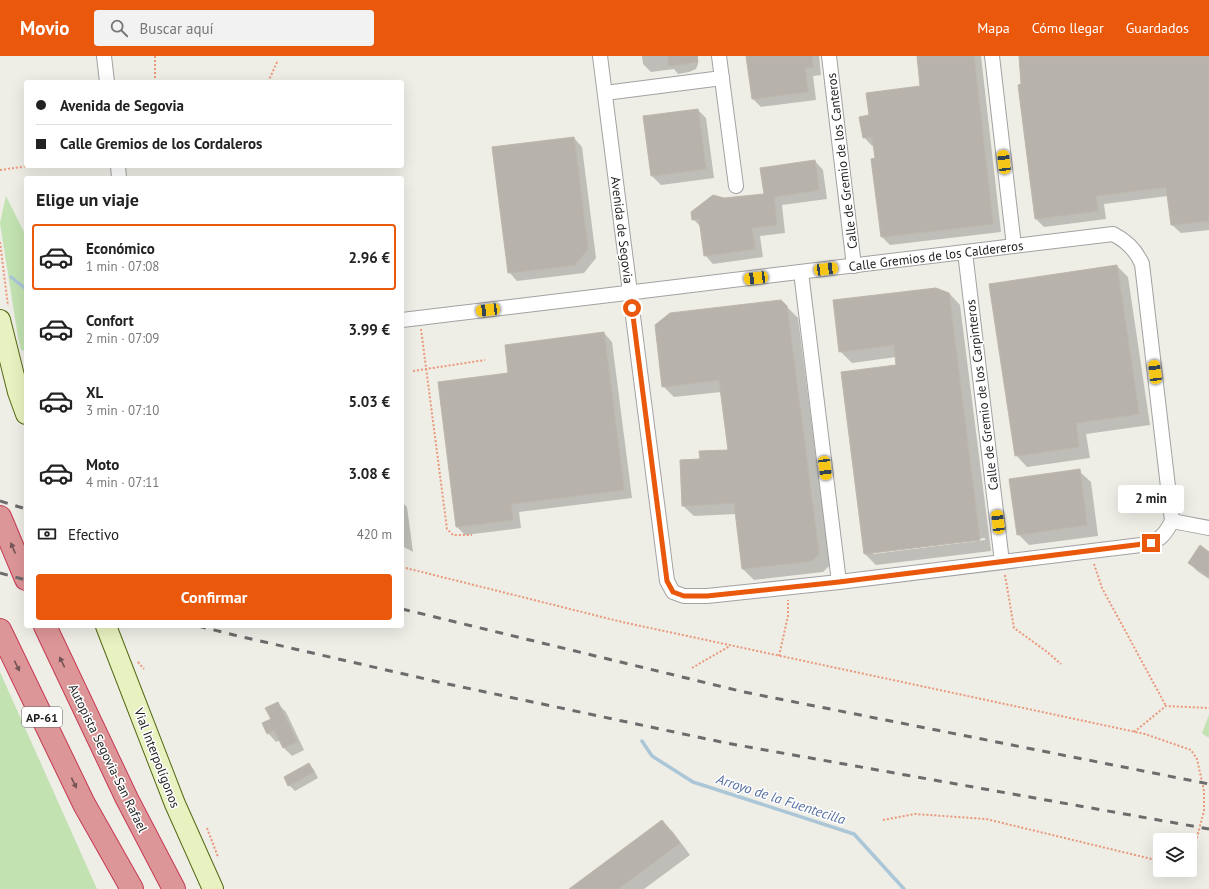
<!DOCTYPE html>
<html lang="es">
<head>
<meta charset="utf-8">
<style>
  body { margin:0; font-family:"PT Sans",sans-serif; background:#f2f2f2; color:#222; height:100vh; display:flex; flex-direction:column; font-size:15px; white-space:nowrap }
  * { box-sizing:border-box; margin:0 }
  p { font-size:13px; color:#767676 }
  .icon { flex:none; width:22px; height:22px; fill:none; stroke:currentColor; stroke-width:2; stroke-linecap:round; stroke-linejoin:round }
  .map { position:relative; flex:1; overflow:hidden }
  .panel { position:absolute; left:24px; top:120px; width:380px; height:452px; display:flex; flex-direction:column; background:#fff; border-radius:4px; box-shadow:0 4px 16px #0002 }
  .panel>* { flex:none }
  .guide { position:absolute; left:24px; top:24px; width:380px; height:88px; border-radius:4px; box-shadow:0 4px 16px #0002; display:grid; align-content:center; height:88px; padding:0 12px; background:#fff }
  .tools { position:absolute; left:1153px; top:777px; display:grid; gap:8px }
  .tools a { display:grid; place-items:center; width:44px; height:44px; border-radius:4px; background:#fff; box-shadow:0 4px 16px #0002; font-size:20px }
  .end { position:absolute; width:18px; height:18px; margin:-9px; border:5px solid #ea580c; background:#fff; box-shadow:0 0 0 2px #fff }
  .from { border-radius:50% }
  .bubble { position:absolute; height:28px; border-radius:4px; background:#fff; box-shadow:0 4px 16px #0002; font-size:13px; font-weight:800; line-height:28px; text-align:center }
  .car { position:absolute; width:12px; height:24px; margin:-12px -6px; border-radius:5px; box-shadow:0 0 3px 1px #0007; background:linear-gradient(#f5c518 24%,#345 0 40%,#f5c518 0 76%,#345 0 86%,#f5c518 0) }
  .guide b { display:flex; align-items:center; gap:14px; height:38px; font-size:15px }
  .guide b+b { border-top:1px solid #e0e0e0 }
  .guide i { width:10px; height:10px; background:#222 }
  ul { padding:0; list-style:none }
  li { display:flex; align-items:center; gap:12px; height:66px; margin:0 8px 6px; padding:0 4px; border:2px solid transparent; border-radius:4px }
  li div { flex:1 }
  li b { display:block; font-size:15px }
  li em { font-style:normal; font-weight:800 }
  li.selected { border-color:#ea580c }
  li>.icon { width:36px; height:36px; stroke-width:1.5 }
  h2 { padding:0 12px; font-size:18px; line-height:48px }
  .pay { display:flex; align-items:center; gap:10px; height:44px; padding:0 12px; font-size:15px }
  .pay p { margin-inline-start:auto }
  .cta { display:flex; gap:8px; margin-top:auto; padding:8px 12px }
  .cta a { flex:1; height:46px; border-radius:4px; background:#ea580c; color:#fff; font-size:16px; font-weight:800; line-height:46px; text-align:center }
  header { display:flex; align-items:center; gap:24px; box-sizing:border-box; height:56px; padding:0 20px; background:#ea580c; color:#fff }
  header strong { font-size:19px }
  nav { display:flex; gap:22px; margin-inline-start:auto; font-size:14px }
  .search { width:280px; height:36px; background:#f2f2f2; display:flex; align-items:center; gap:10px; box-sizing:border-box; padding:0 14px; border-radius:4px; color:#767676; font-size:15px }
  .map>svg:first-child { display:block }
  .grass { fill:#c2e2b1 }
  .shadow { fill:#0003; fill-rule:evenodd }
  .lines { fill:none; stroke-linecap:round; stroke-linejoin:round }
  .stream { stroke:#abc6d7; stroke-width:3.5 }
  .building { fill:#b7b3ac; stroke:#beb6aa }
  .minor-casing { stroke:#a2a2a2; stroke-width:16 }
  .secondary-casing { stroke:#526912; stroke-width:22 }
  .motorway-casing { stroke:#c63953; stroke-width:24 }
  .path { stroke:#ea987b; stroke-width:2; stroke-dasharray:2 2; stroke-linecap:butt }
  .minor { stroke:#fff; stroke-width:14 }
  .secondary { stroke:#e8f2c0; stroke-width:20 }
  .motorway { stroke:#dd9698; stroke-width:22 }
  .rail { stroke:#6c6c6c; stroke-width:3; stroke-dasharray:8 8; stroke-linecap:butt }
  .oneway { fill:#745455 }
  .route { stroke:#ea580c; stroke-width:5 }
  .labels { text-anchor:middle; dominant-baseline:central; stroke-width:3; stroke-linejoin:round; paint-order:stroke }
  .shield { fill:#fff; stroke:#626262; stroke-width:1 }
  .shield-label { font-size:12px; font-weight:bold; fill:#1e1e1e }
  .street-label { font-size:13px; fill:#1e1e1e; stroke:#fff }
  .water-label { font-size:14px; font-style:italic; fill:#5670a3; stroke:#fff }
</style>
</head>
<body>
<header>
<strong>Movio</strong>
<div class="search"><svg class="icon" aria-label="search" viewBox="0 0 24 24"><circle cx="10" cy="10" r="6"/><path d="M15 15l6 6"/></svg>Buscar aquí</div>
<nav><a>Mapa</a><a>Cómo llegar</a><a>Guardados</a></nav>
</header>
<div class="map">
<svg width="1209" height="833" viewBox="0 0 1209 833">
  <rect width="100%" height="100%" fill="#eeede6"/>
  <g class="grass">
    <path d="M6,140L26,180V295L21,294L18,281L0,167Z"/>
    <path d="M0,616L97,833H0Z"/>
    <path d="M1209,659V682L1202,677Z"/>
  </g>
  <g class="shadow">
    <path d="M642,0H698V8L696,13L689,16L678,18L674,13L651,16L643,8Z"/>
    <path d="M747,0H819L821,19L813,20L816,44L761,51L752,42Z"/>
    <path d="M918,0H981L1001,176L890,189L882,181L874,90H872L864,81L870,60L921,31Z"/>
    <path d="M1020,0H1209V174L1181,177L1172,169L1168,140L1104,148L1106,163L1044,171L1036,163Z"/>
    <path d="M698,54L706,62L714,122L661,129L652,120L644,61Z"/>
    <path d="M574,82L582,91L596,202L584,217L517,225L509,216Z"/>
    <path d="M815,105L823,114L827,143L782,149L785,177L760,180L763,201L713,208L705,199L701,171L693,163L724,143L765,139Z"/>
    <path d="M1117,210L1128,221L1150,369L1086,378L1090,402L1027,411L1016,399Z"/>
    <path d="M949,237L960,249L991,495L876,509L865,498L842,317L898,310L896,301L852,307L840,295ZM985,482V484L873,498V496Z"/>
    <path d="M781,245L798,262L830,509L823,516L754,524L743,513L736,458L694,460L682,449L701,404L729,395L721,336L674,341L663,330Z"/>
    <path d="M604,277L612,286L632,442L519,456L521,472L465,479L457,471L509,317Z"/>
    <path d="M1079,415L1091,426L1098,480L1029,489L1018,478Z"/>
    <path d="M402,446L407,451L413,496L402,490Z"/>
    <path d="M1209,497V523L1197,515L1189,506Z"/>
    <path d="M277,647L286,656L304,694L292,700L284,692L280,684L276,686L268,677Z"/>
    <path d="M309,708L314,714L318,722L295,735L289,729Z"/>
    <path d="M662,765L673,776L690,799L644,833H570Z"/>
  </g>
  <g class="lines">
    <g class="stream">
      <path d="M11,221L26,233"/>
      <path d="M642,685L652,700L693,726L854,778L904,833"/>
    </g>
  </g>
  <g class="building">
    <path d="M668,0H697L698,6L669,10Z"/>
    <path d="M746,0H812L813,11L805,12L808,36L752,43Z"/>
    <path d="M917,0H974L993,168L881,181L871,103L875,102L872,81L863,82L859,61L869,59L866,37L920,30Z"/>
    <path d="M1019,0H1209V165L1171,169L1166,131L1096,140L1098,155L1035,163L1018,29L1021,28Z"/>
    <path d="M698,53L706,113L651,120L643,60Z"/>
    <path d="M574,81L588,193L575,209L508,217L492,91Z"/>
    <path d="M815,104L819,134L774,141L777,169L752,172L755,193L704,200L699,163L692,164L691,156L713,139L724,142L764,138L760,112Z"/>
    <path d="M1117,209L1139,358L1076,367L1079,391L1015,400L989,228Z"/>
    <path d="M936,232L949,237L980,484L864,498L841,316L896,309L894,289L839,296L833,244Z"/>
    <path d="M781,244L787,250L819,498L812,505L742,513L734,447L682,450L680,404L700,403L699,395L728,394L719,324L662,331L655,269L670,257Z"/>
    <path d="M604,276L624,434L511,448L513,464L456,471L438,326L508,317L505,289Z"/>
    <path d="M1080,413L1087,469L1017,479L1009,423Z"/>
    <path d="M1200,489L1209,496V521L1188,507Z"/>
    <path d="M278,646L297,686L283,692L274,674L267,678L262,667L271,663L265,652Z"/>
    <path d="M309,707L314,716L288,730L284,721Z"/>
    <path d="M662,764L680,787L618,833H569Z"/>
  </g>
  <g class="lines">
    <g class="minor-casing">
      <g id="minor">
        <path d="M104,0L107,26"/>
        <path d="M719,0L736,130"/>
        <path d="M829,0L854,210"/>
        <path d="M992,0L1014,190"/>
        <path d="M605,37L722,22"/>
        <path d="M118,110L119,122"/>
        <path d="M965,196L1002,506"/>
        <path d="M801,216L839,526"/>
        <path d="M402,264L618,238C783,218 948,198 1113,178C1127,185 1136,194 1142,208L1172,465C1164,481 1158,486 1141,489L839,526L707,540H684L673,536L667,525C645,350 621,175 600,0"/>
        <path d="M1172,465L1209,472"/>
      </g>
    </g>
    <g class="secondary-casing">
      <g id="secondary">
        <path d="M0,264L18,336L26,358"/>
        <path d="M106,570L175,748L213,833"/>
      </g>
    </g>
    <g class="motorway-casing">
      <g id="motorway">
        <path d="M0,461L26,523"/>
        <path d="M45,570L127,743L174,833"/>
        <path d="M0,574L84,748L132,833"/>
      </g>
    </g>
    <g class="path">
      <path d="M155,0V26"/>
      <path d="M268,26L278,4"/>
      <path d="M0,114L28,110"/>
      <path d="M0,186L8,250"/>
      <path d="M421,273L447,473L453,479H472"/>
      <path d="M413,315L485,304"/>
      <path d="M1094,508L1102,532L1166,650"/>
      <path d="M402,511L622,566L1145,678L1191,694L1197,703L1204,735V755L1193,796L1190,798"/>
      <path d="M1005,519L1014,572L1046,595L1061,608"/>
      <path d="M779,600L788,560V544"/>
      <path d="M138,606L144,613"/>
      <path d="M692,612L730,590"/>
      <path d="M1134,676L1166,650L1209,652"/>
      <path d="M883,764L915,758L986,763L1160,805"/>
      <path d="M207,772L218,801"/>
    </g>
    <use href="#minor" class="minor"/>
    <use href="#secondary" class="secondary"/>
    <use href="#motorway" class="motorway"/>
    <g class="rail">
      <path d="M0,445L26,453"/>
      <path d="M0,517L26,524"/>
      <path d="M402,553L744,636L1209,728"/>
      <path d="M198,570L234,579L443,627L726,687L1209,773"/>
    </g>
  </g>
  <defs><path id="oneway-solid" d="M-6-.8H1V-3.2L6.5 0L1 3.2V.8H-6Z"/></defs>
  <g class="oneway">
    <use href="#oneway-solid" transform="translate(13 492) rotate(-113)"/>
    <use href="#oneway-solid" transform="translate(62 606) rotate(-116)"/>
    <use href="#oneway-solid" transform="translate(17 610) rotate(64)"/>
    <use href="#oneway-solid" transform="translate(74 727) rotate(64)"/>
  </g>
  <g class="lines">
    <path class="route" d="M632,252L667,525L673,536L684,540H707L839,526L1151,487"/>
  </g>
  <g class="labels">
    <rect class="shield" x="22" y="651" width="40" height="20" rx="3"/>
    <g class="shield-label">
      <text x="42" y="661">AP-61</text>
    </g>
    <g class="street-label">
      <text transform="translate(842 105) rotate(-97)">Calle de Gremio de los Canteros</text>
      <text transform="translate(622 174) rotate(83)">Avenida de Segovia</text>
      <text transform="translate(936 200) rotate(-7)">Calle Gremios de los Caldereros</text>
      <text transform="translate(982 339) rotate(-97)">Calle de Gremio de los Carpinteros</text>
      <text transform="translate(108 702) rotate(64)">Autopista Segovia-San Rafael</text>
      <text transform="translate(157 702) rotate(69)">Vial Interpolígonos</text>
    </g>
    <g class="water-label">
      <text transform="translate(781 743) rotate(18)">Arroyo de la Fuentecilla</text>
    </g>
  </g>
</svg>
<div class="tools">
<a><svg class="icon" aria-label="layers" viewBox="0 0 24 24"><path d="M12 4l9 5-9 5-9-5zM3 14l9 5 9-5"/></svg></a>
</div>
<i class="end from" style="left:632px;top:252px"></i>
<i class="end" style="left:1151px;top:487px"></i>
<div class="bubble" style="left:1118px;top:429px;width:66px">2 min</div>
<i class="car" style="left:1004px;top:106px;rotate:353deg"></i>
<i class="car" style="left:826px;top:213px;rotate:83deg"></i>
<i class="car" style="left:756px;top:222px;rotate:263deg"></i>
<i class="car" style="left:488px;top:254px;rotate:263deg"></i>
<i class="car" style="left:1155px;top:316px;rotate:353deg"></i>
<i class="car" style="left:825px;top:412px;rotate:173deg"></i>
<i class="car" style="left:998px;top:466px;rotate:353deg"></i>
<div class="guide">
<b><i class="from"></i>Avenida de Segovia</b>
<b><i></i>Calle Gremios de los Cordaleros</b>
</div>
<section class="panel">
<h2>Elige un viaje</h2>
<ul>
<li class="selected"><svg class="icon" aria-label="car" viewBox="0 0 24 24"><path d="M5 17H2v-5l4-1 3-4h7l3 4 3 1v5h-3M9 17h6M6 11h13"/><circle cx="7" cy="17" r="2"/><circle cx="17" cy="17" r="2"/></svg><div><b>Económico</b><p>1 min · 07:08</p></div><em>2.96 €</em></li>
<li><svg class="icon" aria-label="car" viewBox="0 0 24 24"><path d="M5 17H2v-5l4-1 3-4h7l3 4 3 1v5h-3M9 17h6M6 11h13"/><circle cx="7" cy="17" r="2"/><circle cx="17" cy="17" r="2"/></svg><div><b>Confort</b><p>2 min · 07:09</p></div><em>3.99 €</em></li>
<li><svg class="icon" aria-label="car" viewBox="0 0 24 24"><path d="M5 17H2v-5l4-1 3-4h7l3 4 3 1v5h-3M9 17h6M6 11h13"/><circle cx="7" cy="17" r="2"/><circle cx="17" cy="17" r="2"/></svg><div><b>XL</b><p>3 min · 07:10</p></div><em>5.03 €</em></li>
<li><svg class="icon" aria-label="car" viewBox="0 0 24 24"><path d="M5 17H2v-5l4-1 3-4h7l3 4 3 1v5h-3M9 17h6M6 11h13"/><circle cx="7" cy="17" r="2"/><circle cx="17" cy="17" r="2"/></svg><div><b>Moto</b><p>4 min · 07:11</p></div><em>3.08 €</em></li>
</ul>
<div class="pay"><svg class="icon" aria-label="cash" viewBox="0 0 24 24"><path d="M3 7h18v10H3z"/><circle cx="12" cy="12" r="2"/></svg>Efectivo<p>420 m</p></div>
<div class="cta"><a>Confirmar</a></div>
</section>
</div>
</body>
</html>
